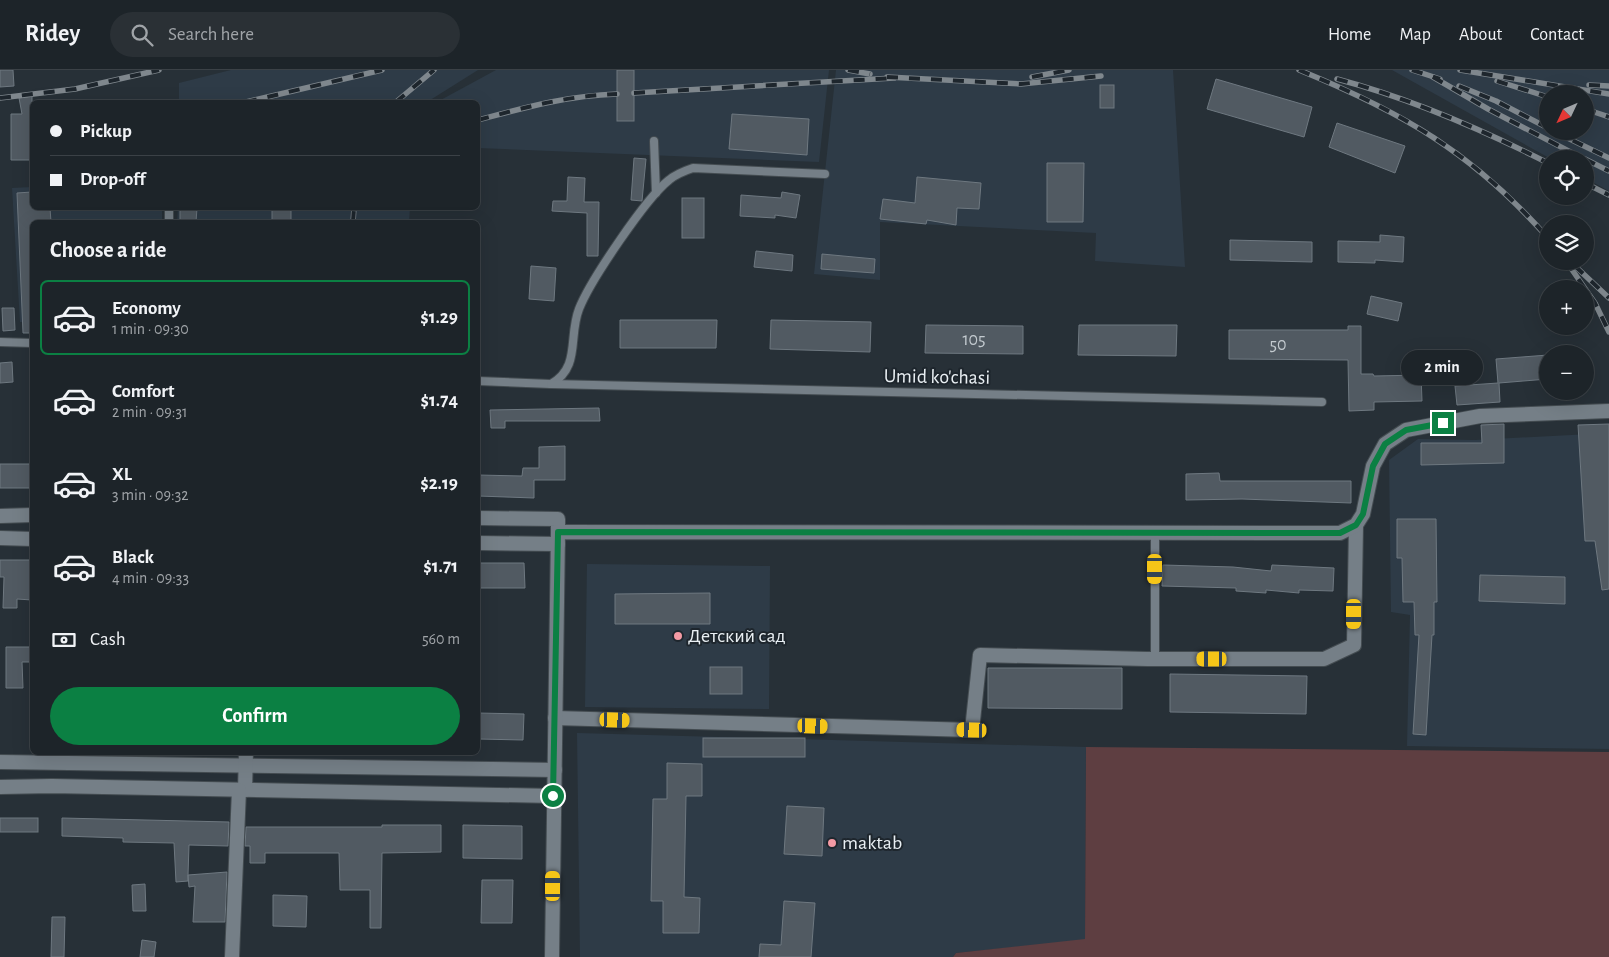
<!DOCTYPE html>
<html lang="en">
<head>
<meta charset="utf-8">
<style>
  body { margin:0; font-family:"Alegreya Sans",sans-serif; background:#2a3035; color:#f1f3f6; height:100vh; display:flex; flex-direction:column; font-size:19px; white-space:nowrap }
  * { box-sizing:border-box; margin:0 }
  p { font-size:16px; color:#a0a4a8 }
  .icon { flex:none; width:28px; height:28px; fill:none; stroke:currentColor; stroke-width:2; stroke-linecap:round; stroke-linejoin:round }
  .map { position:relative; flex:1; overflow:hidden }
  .details { position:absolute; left:30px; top:150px; width:450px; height:535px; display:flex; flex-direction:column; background:#1d2429; border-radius:8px; box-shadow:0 5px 20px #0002,0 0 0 1px #3b4146 }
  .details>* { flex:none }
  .guide { position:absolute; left:30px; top:30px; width:450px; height:110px; border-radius:8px; box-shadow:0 5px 20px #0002,0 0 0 1px #3b4146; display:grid; align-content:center; height:110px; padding:0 20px; background:#1d2429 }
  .needle { width:32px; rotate:226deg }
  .buttons { position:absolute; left:1539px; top:15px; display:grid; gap:10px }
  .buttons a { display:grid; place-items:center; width:55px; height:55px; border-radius:50%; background:#1d2429; box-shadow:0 5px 20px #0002,0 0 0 1px #3b4146; font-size:25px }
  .end { position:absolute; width:22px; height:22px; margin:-11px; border:6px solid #0b8043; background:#fff; box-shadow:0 0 0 2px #fff }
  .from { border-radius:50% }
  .bubble { position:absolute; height:35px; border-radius:18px; background:#1d2429; box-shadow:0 5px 20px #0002,0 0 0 1px #3b4146; font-size:16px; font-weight:700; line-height:35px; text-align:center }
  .car { position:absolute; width:15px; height:30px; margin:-15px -8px; border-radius:6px; box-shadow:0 0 4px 1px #0007; background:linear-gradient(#f5c518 24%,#345 0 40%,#f5c518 0 76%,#345 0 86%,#f5c518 0) }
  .guide b { display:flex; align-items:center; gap:18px; height:48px; font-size:19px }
  .guide b+b { border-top:1px solid #3b4146 }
  .guide i { width:12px; height:12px; background:#f1f3f6 }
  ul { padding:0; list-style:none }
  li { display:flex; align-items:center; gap:15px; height:75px; margin:0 10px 8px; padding:0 10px; border:2px solid transparent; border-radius:8px }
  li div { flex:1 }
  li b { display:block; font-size:19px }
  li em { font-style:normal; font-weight:700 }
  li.current { border-color:#0b8043 }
  li>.icon { width:45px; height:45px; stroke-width:1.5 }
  h2 { padding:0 20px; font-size:22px; line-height:60px }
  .pay { display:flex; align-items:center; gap:12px; height:55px; padding:0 20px; font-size:19px }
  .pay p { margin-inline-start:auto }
  .primary-button { display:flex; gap:10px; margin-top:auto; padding:10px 20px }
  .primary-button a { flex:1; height:58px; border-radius:30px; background:#0b8043; color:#fff; font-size:20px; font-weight:700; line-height:58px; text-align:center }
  header { display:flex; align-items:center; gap:30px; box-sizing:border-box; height:70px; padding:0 25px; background:#1d2429; border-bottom:1px solid #3b4146 }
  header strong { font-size:24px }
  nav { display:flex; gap:28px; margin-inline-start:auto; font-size:18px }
  .search { width:350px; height:45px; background:#2a3035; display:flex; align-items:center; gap:12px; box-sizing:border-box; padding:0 18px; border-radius:28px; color:#a0a4a8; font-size:19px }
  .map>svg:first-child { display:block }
  .built { fill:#2e3b47; fill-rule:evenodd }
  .green { fill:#5e3e41 }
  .building { fill:#515a62; stroke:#6e7880 }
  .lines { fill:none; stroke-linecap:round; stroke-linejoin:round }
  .service-casing { stroke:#444c51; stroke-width:10 }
  .minor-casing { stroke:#444c51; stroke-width:16 }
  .tertiary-casing { stroke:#444c51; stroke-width:16 }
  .service { stroke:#757f87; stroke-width:8 }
  .minor { stroke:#757f87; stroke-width:14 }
  .tertiary { stroke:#757f87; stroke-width:14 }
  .rail-casing { stroke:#7f878d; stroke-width:5.5 }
  .rail { stroke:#1e262d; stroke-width:4; stroke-dasharray:11; stroke-linecap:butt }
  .route { stroke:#0b8043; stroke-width:6 }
  .poi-dot { fill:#f49aa4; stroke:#1e262d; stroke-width:2 }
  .labels { text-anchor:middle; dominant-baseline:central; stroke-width:4; stroke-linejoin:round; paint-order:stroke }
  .number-label { font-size:18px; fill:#c3cacf }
  .street-label { font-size:20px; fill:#e9eff3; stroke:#1e262d }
  .poi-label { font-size:20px; fill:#e9eff3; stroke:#1e262d; text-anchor:start }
</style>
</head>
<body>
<header>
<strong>Ridey</strong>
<div class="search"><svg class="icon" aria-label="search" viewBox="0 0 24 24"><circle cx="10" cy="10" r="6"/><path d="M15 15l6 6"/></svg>Search here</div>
<nav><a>Home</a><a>Map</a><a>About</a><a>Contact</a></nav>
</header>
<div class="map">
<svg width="1609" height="887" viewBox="0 0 1609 887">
  <rect width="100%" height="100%" fill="#273037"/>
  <g class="built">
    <path d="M231,0H478L427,32H179V13Z"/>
    <path d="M496,0H829L819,92L478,78V32H437Z"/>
    <path d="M836,0H1173L1185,197L1095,191L1096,163L880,152V210L814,204Z"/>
    <path d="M1392,0H1609V121L1585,108V89H1551ZM1548,24H1585V61H1548Z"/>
    <path d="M32,117V138H162V152H32V252H20L12,118Z"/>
    <path d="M178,138H410L409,152H177Z"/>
    <path d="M1609,363V679L1407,676L1410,545L1391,542L1389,390L1418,369L1475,370Z"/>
    <path d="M587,494L770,496L769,639L585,637Z"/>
    <path d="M577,663L1086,677L1085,870L956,883L953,887H580Z"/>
  </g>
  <path class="green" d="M1086,677L1609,682V887H953L956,883L1085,869Z"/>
  <g class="building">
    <path d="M0,0H13L14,16L0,17Z"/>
    <rect x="617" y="0" width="17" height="51"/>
    <path d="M1216,9L1312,37L1304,67L1207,39Z"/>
    <rect x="1100" y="15" width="14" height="23"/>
    <path d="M32,26V90H11V44H22L19,28Z"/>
    <path d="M732,44L809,49L807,85L729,79Z"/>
    <path d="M1337,53L1405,76L1395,103L1329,77Z"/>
    <path d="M634,88L646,89L642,131L631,130Z"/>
    <path d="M1047,93H1084L1083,152H1047Z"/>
    <path d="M568,107L585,108L584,132H599L598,186H587V143L552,141L553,131H567Z"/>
    <path d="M917,107L981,113L979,139L957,138L956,155L927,150L926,154L880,149L883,129L915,133Z"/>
    <path d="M32,122V138H50L51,152H32V263H23L17,123Z"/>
    <path d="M782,122L800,125L796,148L775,145V148L740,146L741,125L781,128Z"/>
    <rect x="682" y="128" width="22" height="40"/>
    <path d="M180,138H197L196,152H180Z"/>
    <rect x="272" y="138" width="19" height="14"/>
    <path d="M1380,165L1404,167L1403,192L1375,190V193L1338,192V171L1380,172Z"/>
    <path d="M1230,170L1312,172V192L1230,190Z"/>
    <path d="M756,181L793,185L792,201L754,197Z"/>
    <path d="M822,184L875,189L874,203L821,199Z"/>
    <path d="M531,196L556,198L554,231L529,229Z"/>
    <path d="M1371,226L1402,233L1398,251L1367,244Z"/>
    <path d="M2,238H14L15,260L3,261Z"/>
    <path d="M620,250H717L716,278H620Z"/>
    <path d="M771,250L871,252L870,282L770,279Z"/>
    <path d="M926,255L1023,256V284L925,283Z"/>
    <path d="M1079,255H1177L1176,286L1078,285Z"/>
    <path d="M1348,256H1361V304H1373L1374,306L1421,305L1422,331L1374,332V340L1349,341L1348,290L1229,289V260H1348Z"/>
    <path d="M1548,285V309L1499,313L1500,332L1457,335L1455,316L1498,313L1496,289Z"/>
    <path d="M12,292L13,312L0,313V293Z"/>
    <path d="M599,338L600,351H505V358H491L490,340Z"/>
    <path d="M1504,354V393L1421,395V373H1482L1481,355Z"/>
    <path d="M1609,354V519L1602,520L1595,471H1585L1578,355Z"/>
    <path d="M565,376V410H534V428L478,426V405L522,406L523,398H539V377Z"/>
    <rect x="0" y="394" width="32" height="24"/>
    <path d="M1219,403L1220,411H1351V433L1242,429L1186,430V404Z"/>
    <path d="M1397,449H1436L1437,532H1434V565H1432L1426,665L1413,664L1419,565H1415L1414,532H1403L1402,488H1397Z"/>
    <path d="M0,490H32V530L17,529V538H3L4,507H0Z"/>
    <path d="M478,493H524L525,518H478Z"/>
    <path d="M1163,495L1233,497L1271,501L1272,495L1334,498L1333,521L1299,520V523L1266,520V523L1236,521V518L1162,516Z"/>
    <path d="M1480,505L1565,507V534L1479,531Z"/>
    <path d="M710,523V554H615V524Z"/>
    <path d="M6,577H32V592H22L23,618H6Z"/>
    <rect x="710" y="597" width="32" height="27"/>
    <path d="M988,598H1122V639L988,638Z"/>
    <path d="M1170,604L1307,606L1306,644L1170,642Z"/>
    <path d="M478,643L524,644L523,670L478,669Z"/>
    <rect x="703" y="668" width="102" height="19"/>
    <path d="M667,693L702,694V726H686L684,827L700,828L699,863H663V831H651L653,729H667Z"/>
    <path d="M787,736L824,738L822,786L784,784Z"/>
    <rect x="0" y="748" width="38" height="14"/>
    <path d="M62,748L229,752L228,776L189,775L188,805L227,802L225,852H193L195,816L189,817L188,805V811L176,812L174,773L123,772V768L62,766Z"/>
    <path d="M382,755H441V782L382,783L381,858H370V820H340L339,783H265V793H250V776H245L246,757H382Z"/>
    <path d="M463,755L522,756V789L463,788Z"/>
    <path d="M482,810H513L512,853H481Z"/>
    <path d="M145,814L146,841H133L132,815Z"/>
    <path d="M273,825L307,826L306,857L273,856Z"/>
    <path d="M784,831L815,833L811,887H759L760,874L781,875Z"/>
    <path d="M52,847H65L64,887H51Z"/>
    <path d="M142,870L156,872L154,887H140Z"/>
  </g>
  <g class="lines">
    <g class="service-casing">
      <g id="service">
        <path d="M654,71L656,123"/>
        <path d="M169,152V138"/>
        <path d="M0,272L32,273"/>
        <path d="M478,311L551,314C581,297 568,267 579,239C590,211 646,128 669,110C676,104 684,101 693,98L825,104"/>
        <path d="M551,314L1322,332"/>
        <path d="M1155,589V463"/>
      </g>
    </g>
    <g class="minor-casing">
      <g id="minor">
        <path d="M0,446L32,445"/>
        <path d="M478,448L558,449V462"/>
        <path d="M0,468L32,469"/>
        <path d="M478,473L558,474"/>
        <path d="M555,648L972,660L980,585L1147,589H1324L1354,575L1356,455"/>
        <path d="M0,692L555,700"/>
        <path d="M0,717L52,716L553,726"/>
        <path d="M245,720L246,682"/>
        <path d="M232,887L239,720"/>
      </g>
    </g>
    <g class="tertiary-casing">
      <path id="tertiary" d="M552,887L558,462L1340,463L1356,455L1363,444L1373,396L1385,374L1406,360L1480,346L1609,341"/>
    </g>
    <use href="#service" class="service"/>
    <use href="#minor" class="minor"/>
    <use href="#tertiary" class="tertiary"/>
    <g class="rail-casing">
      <g id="rail">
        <path d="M848,0L870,4"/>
        <path d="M1299,0C1402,42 1473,83 1548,168"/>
        <path d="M1412,0L1440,9"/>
        <path d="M1460,0L1609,24"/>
        <path d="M887,7L1021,14L1101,6"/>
        <path d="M1032,7L1069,0"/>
        <path d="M1433,7L1488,39L1584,89"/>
        <path d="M1337,9C1409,28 1481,59 1548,93"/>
        <path d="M1497,11L1548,27"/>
        <path d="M1589,15L1609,16"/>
        <path d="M1459,16L1496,31L1548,58"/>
        <path d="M634,23L894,8"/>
        <path d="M0,28L75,19L159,0"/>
        <path d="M246,32L382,0"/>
        <path d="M396,32L434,0"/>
        <path d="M1585,39L1609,47"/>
        <path d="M478,50C527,37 565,26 617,24"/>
        <path d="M1553,61L1609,88"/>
        <path d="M1585,89L1609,101"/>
        <path d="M1585,113L1609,125"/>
        <path d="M353,152L354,138"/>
        <path d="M1566,191L1595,233L1609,262"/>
        <path d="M1575,196L1609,228"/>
      </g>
    </g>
    <use href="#rail" class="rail"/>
  </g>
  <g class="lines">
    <path class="route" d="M553,726L558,462L1340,463L1356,455L1363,444L1373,396L1385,374L1406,360L1443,353"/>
  </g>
  <g class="poi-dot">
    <circle cx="678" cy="566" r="5"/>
    <circle cx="832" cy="773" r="5"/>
  </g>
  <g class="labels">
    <g class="number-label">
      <text x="974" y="270">105</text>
      <text x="1278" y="275">50</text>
    </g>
    <g class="street-label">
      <text transform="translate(937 307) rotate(1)">Umid ko'chasi</text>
    </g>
    <g class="poi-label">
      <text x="688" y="566">Детский сад</text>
      <text x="842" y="773">maktab</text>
    </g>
  </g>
</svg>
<div class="buttons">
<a><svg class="needle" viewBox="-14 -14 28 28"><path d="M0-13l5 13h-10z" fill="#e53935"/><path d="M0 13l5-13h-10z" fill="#a0a4a8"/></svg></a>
<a><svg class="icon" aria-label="locate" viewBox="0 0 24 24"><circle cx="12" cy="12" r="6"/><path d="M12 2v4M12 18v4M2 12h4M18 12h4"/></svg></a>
<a><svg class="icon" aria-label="layers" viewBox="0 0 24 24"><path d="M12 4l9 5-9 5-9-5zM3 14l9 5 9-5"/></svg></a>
<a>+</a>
<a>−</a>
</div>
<i class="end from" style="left:553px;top:726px"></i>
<i class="end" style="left:1443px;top:353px"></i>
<div class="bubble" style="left:1401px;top:280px;width:82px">2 min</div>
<i class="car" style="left:1155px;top:499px;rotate:180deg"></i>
<i class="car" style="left:1354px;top:544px;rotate:180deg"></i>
<i class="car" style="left:1212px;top:589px;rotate:270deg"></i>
<i class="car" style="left:615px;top:650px;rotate:92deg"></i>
<i class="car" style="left:813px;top:656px;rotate:92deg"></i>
<i class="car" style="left:972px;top:660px;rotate:272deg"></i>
<i class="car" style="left:553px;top:816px;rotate:0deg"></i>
<div class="guide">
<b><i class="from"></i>Pickup</b>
<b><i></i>Drop-off</b>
</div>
<section class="details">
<h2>Choose a ride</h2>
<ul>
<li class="current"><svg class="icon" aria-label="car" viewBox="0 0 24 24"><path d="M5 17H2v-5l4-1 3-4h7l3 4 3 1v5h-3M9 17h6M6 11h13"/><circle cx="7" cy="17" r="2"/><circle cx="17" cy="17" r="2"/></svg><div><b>Economy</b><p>1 min · 09:30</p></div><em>$1.29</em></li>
<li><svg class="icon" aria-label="car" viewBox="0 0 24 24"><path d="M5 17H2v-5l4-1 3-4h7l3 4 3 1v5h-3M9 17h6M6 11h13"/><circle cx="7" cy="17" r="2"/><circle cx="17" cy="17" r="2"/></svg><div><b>Comfort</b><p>2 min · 09:31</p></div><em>$1.74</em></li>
<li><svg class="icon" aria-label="car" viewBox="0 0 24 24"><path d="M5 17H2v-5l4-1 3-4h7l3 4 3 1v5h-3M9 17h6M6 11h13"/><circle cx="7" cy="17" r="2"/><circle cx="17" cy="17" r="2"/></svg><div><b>XL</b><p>3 min · 09:32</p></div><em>$2.19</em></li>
<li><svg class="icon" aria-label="car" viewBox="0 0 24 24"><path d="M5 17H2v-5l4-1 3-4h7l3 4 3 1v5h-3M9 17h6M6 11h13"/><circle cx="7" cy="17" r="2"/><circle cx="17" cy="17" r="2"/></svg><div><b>Black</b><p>4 min · 09:33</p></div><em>$1.71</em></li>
</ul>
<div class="pay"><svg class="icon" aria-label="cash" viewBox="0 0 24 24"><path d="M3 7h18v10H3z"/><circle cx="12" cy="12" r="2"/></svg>Cash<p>560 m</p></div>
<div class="primary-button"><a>Confirm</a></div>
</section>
</div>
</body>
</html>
